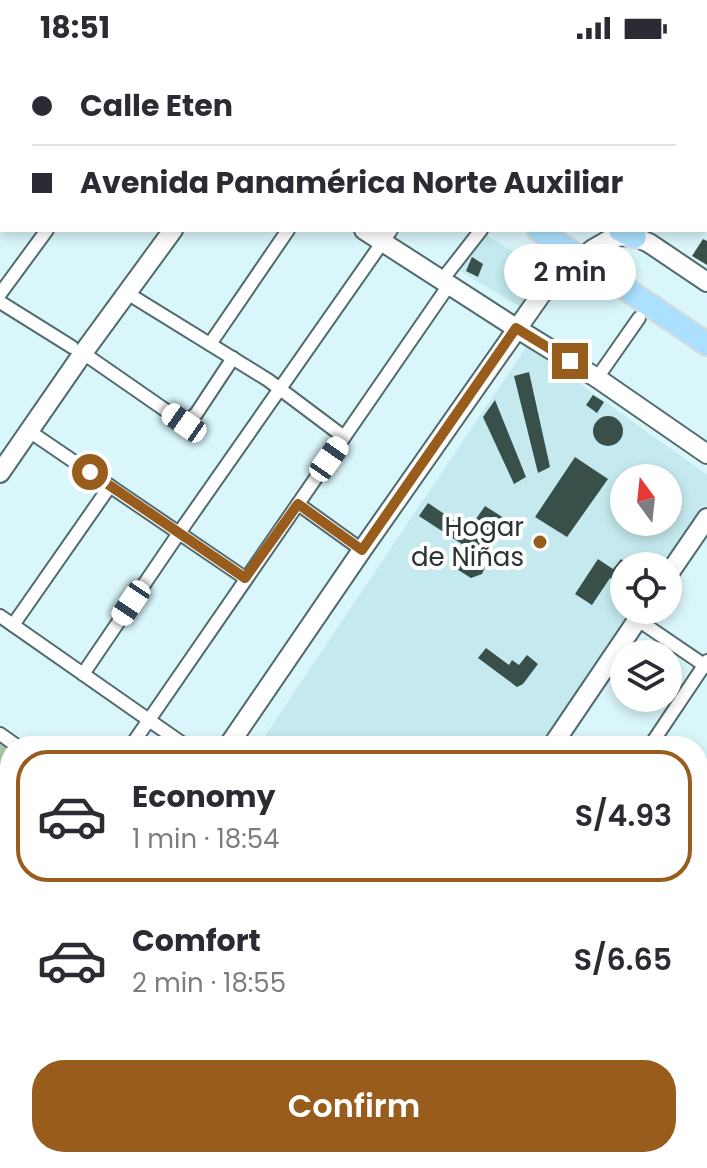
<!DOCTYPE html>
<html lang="en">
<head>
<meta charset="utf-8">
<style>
  body { margin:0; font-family:Poppins,sans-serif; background:#f2f2f3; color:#2b2b33; height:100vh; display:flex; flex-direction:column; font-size:30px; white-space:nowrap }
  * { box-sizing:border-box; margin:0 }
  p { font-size:26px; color:#7c7c81 }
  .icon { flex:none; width:44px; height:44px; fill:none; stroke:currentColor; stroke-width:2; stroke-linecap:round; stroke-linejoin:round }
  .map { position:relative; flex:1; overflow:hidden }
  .panel { position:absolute; left:0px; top:680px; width:708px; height:432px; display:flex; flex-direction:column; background:#fff; border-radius:32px 32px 0 0; box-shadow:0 4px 12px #0003 }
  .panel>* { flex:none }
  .guide { position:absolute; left:0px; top:0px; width:708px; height:176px; box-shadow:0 4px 12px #0003; display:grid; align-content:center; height:176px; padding:0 32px; background:#fff }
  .needle { width:52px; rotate:345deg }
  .tools { position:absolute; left:610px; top:408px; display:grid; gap:16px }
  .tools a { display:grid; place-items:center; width:72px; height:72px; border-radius:50%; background:#fff; box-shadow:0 4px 12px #0003; font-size:40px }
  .end { position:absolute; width:36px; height:36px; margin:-18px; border:10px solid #985c1d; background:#fff; box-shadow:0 0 0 4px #fff }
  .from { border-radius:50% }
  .bubble { position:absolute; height:56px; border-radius:28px; background:#fff; box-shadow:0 4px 12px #0003; font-size:26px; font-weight:600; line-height:56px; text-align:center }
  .car { position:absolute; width:24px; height:48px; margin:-24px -12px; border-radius:10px; box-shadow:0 0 6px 2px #0007; background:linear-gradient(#fff 24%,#345 0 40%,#fff 0 76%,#345 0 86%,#fff 0) }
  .guide b { display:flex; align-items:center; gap:28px; height:76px; font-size:30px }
  .guide b+b { border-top:2px solid #e1e1e2 }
  .guide i { width:20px; height:20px; background:#2b2b33 }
  ul { padding:14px 0 0; list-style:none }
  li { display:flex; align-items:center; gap:24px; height:132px; margin:0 16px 12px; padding:0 16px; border:4px solid transparent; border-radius:32px }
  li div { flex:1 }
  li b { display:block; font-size:30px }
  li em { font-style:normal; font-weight:600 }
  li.active { border-color:#985c1d }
  li>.icon { width:72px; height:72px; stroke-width:1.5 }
  .action { display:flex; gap:16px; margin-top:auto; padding:16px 32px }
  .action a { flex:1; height:92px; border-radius:32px; background:#985c1d; color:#fff; font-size:32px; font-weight:600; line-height:92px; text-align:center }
  .status { display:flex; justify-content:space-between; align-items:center; height:56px; padding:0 40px; background:#fff; direction:ltr }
  .status svg { height:22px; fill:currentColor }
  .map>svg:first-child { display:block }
  .built { fill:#c4e9ee; fill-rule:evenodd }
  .green { fill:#a6cbaa }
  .building { fill:#39504a }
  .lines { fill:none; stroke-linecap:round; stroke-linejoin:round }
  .street-casing { stroke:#516a6e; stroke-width:16 }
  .secondary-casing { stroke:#516a6e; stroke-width:22 }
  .highway-casing { stroke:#d8dadb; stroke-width:26 }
  .street { stroke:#fff; stroke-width:12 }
  .secondary { stroke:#fff; stroke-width:18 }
  .highway { stroke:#abe0fe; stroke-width:22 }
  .route { stroke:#985c1d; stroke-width:10 }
  .poi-dot { fill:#985c1d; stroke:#fff; stroke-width:3 }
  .labels { text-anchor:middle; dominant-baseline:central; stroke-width:8; stroke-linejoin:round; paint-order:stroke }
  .poi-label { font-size:26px; fill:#293435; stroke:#fff; text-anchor:end }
</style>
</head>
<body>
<div class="status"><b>18:51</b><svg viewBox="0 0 49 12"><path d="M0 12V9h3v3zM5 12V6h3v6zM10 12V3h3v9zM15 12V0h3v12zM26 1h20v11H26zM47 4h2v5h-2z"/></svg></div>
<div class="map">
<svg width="707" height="1112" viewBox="0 0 707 1112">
  <rect width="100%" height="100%" fill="#d9f6fa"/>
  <g class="built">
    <path d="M484,178L551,218L524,253L460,215Z"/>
    <path d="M527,290L707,419V449L665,510H624V554H635L542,690H258ZM624,422H668V466H624Z"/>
    <path d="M10,1023V1102H257L250,1112H0V1034Z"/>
  </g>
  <path class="green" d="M0,688L10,695V812L0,805Z"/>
  <g class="building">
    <path d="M703,183L707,185V209L692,200Z"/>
    <path d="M472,201L483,208L478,221L466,215Z"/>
    <path d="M529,316L550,411L538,417L514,320Z"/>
    <path d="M593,339L604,346L597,357L586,349Z"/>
    <path d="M495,344L526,421L514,428L483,361Z"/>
    <circle cx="608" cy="375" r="15"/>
    <path d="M575,401L608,423L567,481L535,461Z"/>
    <path d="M428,447L486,486L475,502L486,509L482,518L471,522L455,512L468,492L419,460Z"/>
    <path d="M485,450L507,464L493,486L471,470Z"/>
    <path d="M598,503L613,513L621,503L631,510H624V532L610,522L592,549L575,538Z"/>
    <path d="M486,592L509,609L512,604L519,609L527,599L538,608L523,628L517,631L478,602Z"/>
  </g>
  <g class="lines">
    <g class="street-casing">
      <g id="street">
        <path d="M25,0L27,2"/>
        <path d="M131,0L134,2"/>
        <path d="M366,0L369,2"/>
        <path d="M83,2L85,0"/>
        <path d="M490,2L491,0"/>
        <path d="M508,2L510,0"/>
        <path d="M0,56L2,58"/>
        <path d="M0,90L2,87"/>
        <path d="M706,90L707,88"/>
        <path d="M442,224L481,174"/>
        <path d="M127,237L268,324L344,381"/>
        <path d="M0,238L47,174"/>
        <path d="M0,246L72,291"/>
        <path d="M210,288L288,174"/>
        <path d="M83,297L184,367L196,358L233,302"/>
        <path d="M597,322L639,262"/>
        <path d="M29,375L245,522"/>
        <path d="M298,448L362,494"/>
        <path d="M0,560L186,690"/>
        <path d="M638,564L707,611"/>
        <path d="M13,569L110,430"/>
        <path d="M83,618L179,477L391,174"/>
        <path d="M0,678L17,690"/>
        <path d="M559,680L573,690"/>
        <path d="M131,690L449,229"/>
        <path d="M650,690L707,605"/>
        <path d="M698,766L707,753"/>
        <path d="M698,775L707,781"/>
        <path d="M0,814L10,821"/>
        <path d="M0,882L10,867"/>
        <path d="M698,980L707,986"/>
        <path d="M0,1009L10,999"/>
        <path d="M698,1064L707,1051"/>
        <path d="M293,1102L307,1112"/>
        <path d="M594,1102L608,1112"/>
        <path d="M369,1112L375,1102"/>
        <path d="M464,1112L471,1102"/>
        <path d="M665,1112L672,1102"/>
      </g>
    </g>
    <g class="secondary-casing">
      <g id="secondary">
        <path d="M364,174L516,272L597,322L707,398"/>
        <path d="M0,417L83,297L173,174"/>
        <path d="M668,519L707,462"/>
        <path d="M228,690L362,494L545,233L593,193L612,182L624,180L635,181L649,187L707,226"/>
        <path d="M552,690L644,554"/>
        <path d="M0,913L10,921"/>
        <path d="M698,913L707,900"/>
        <path d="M266,1112L272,1102"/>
        <path d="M563,1112L570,1102"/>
      </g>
    </g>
    <g class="highway-casing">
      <g id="highway">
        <path d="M233,0L234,2"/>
        <path d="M279,0L282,2"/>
        <path d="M310,0L313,2"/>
        <path d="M539,174L707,288"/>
        <path d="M620,174L635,181"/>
      </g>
    </g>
    <use href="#street" class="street"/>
    <use href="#secondary" class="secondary"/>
    <use href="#highway" class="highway"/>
  </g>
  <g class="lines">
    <path class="route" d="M90,416L245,522L298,448L362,494L516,272L570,305"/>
  </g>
  <circle class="poi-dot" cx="540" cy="486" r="8"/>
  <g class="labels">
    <g class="poi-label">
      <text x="524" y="471">Hogar<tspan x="524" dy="30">de Niñas</tspan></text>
    </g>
  </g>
</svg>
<div class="tools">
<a><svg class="needle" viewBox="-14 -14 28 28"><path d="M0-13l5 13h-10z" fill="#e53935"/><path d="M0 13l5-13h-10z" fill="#7c7c81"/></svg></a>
<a><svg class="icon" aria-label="locate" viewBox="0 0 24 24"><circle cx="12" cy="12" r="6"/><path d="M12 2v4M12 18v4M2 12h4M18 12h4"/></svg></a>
<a><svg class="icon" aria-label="layers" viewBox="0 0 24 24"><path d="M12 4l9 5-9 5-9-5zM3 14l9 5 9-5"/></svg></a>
</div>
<i class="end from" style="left:90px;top:416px"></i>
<i class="end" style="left:570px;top:305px"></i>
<div class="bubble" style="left:504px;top:188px;width:132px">2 min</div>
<i class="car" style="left:184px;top:367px;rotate:305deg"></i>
<i class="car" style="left:329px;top:403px;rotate:35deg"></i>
<i class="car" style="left:131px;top:547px;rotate:214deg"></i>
<div class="guide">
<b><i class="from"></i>Calle Eten</b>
<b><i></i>Avenida Panamérica Norte Auxiliar</b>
</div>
<section class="panel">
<ul>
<li class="active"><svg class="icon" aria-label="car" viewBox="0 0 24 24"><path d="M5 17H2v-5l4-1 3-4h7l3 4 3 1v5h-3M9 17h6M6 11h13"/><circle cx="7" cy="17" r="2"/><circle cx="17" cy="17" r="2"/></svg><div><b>Economy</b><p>1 min · 18:54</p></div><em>S/4.93</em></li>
<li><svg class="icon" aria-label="car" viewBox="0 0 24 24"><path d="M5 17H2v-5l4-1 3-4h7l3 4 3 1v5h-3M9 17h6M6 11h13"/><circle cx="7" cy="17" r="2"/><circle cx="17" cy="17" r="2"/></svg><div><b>Comfort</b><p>2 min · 18:55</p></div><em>S/6.65</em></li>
</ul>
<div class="action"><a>Confirm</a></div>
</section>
</div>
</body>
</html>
